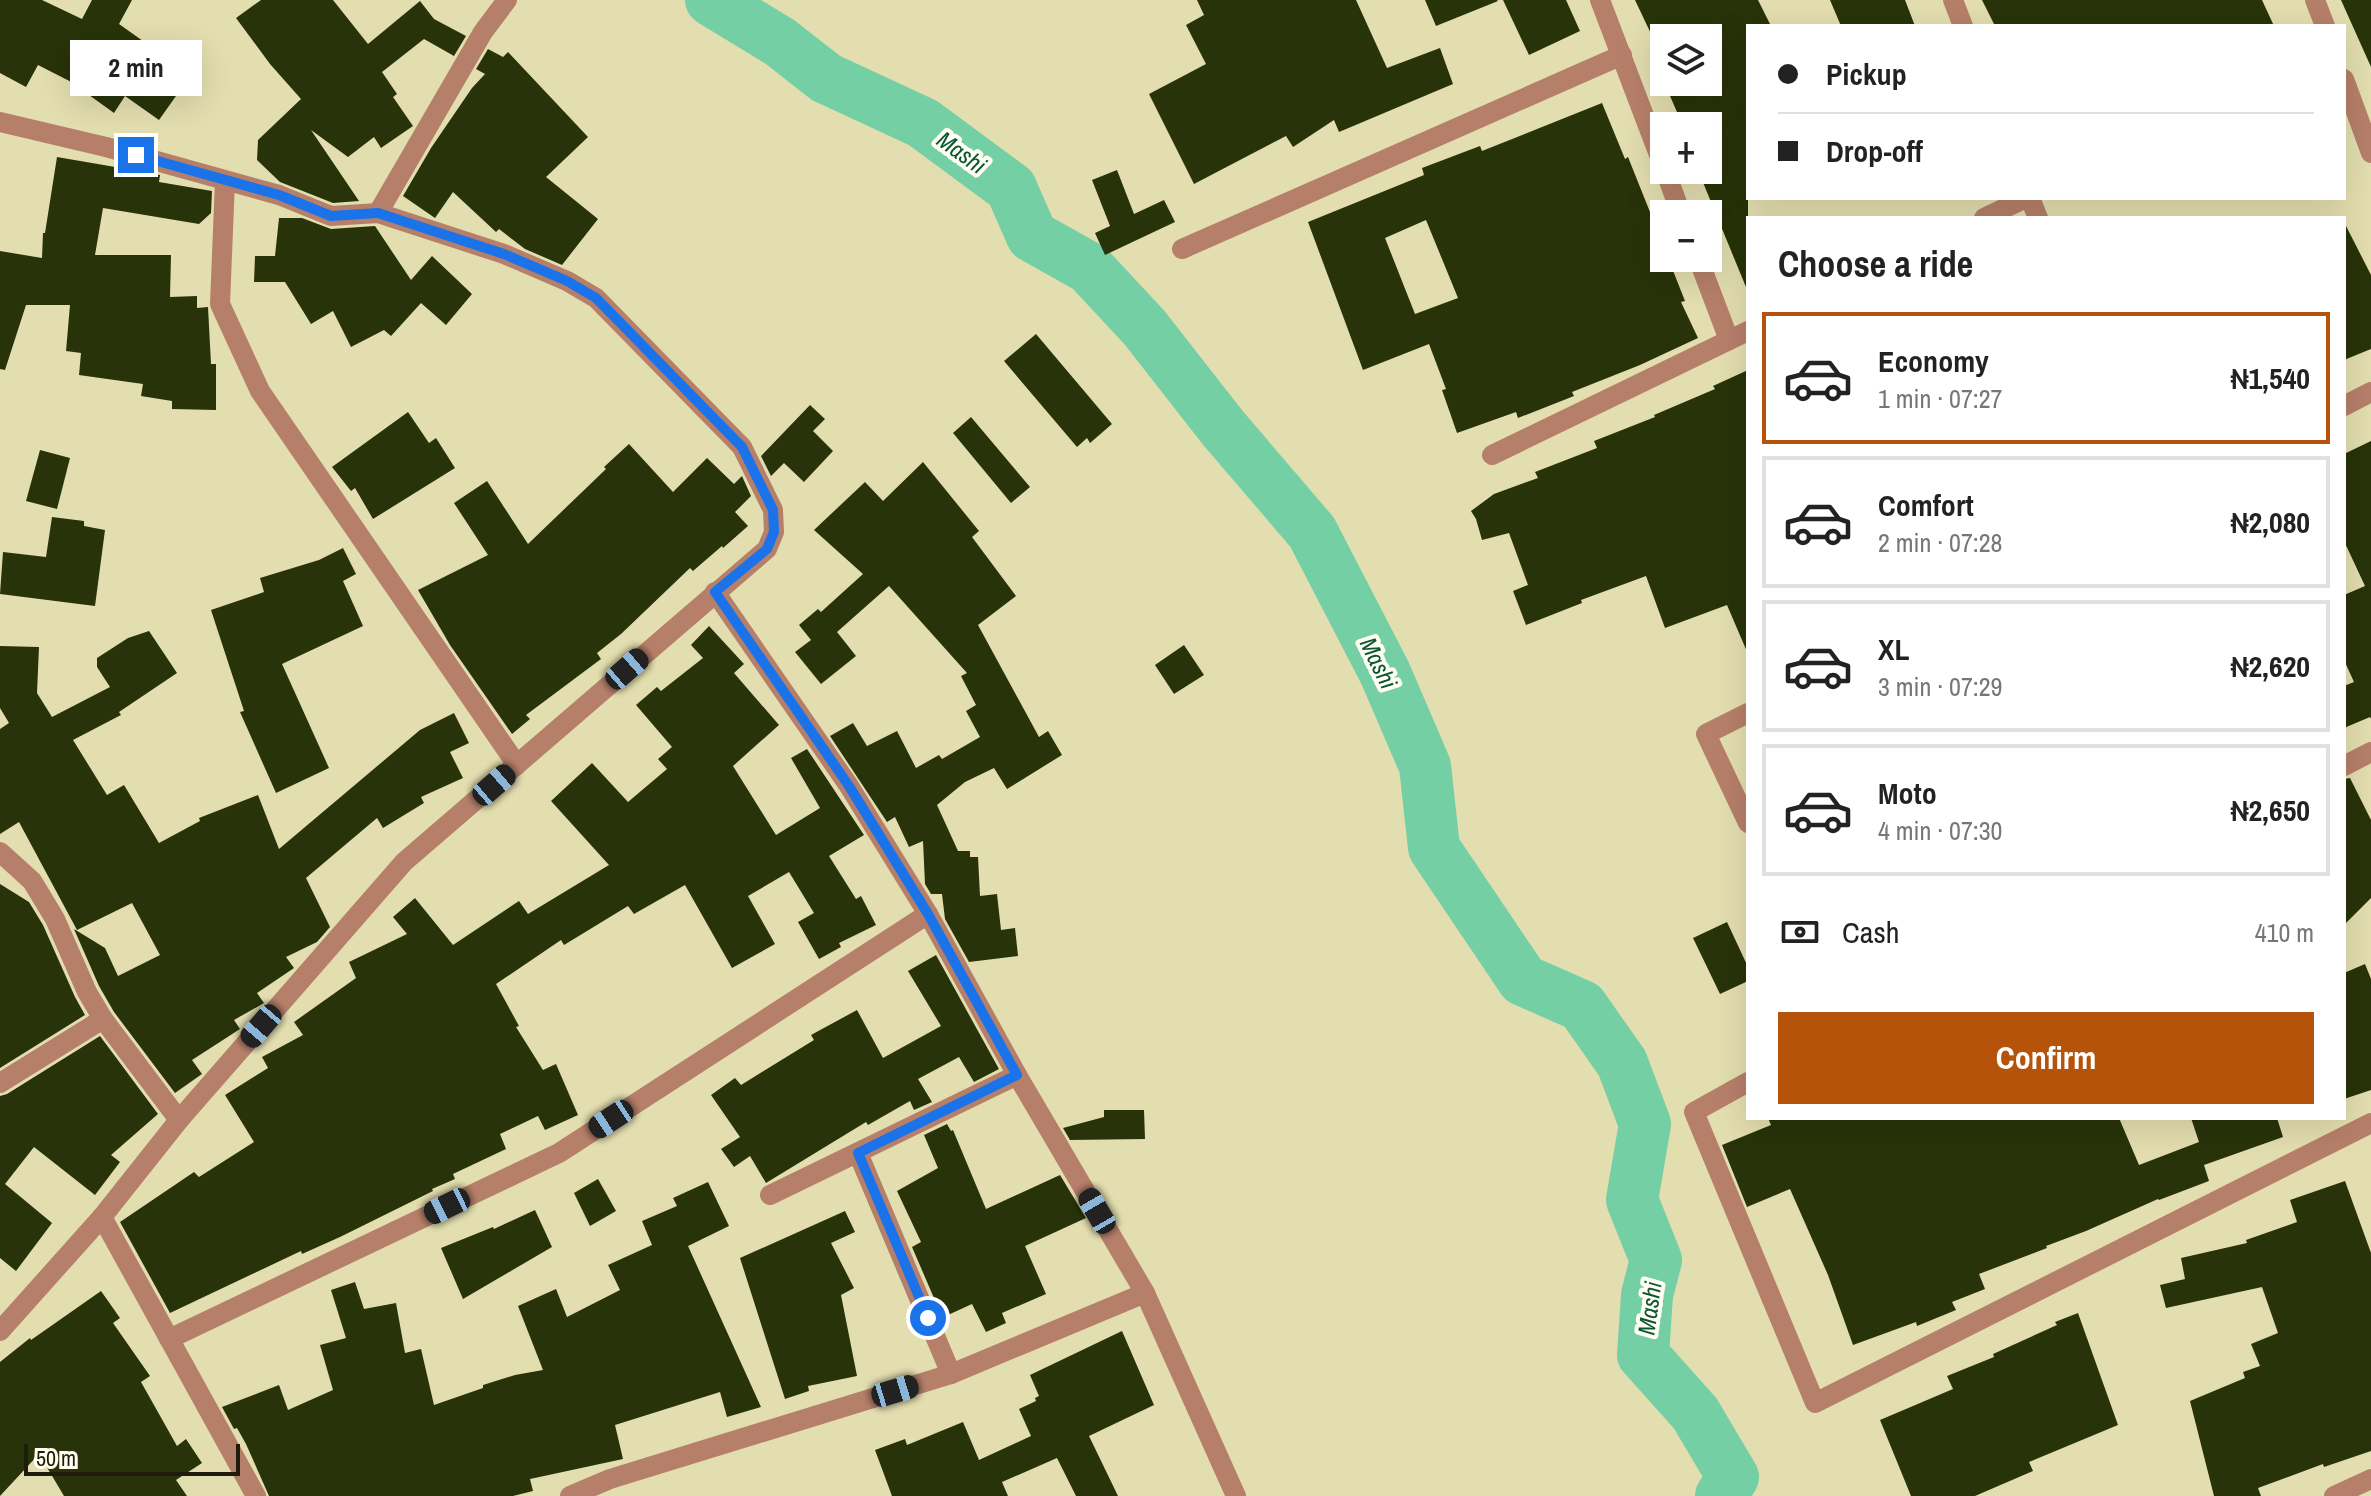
<!DOCTYPE html>
<html lang="en">
<head>
<meta charset="utf-8">
<style>
  body { margin:0; font-family:"Archivo Narrow",sans-serif; background:#f2f2f2; color:#222; height:100vh; display:flex; flex-direction:column; font-size:30px; white-space:nowrap }
  * { box-sizing:border-box; margin:0 }
  p { font-size:26px; color:#767676 }
  .icon { flex:none; width:44px; height:44px; fill:none; stroke:currentColor; stroke-width:2; stroke-linecap:round; stroke-linejoin:round }
  .map { position:relative; flex:1; overflow:hidden }
  .sheet { position:absolute; left:1746px; top:216px; width:600px; height:904px; display:flex; flex-direction:column; background:#fff; border-radius:0px; box-shadow:0 8px 32px #0002 }
  .sheet>* { flex:none }
  .banner { position:absolute; left:1746px; top:24px; width:600px; height:176px; border-radius:0px; box-shadow:0 8px 32px #0002; display:grid; align-content:center; height:176px; padding:0 32px; background:#fff }
  .tools { position:absolute; left:1650px; top:24px; display:grid; gap:16px }
  .tools a { display:grid; place-items:center; width:72px; height:72px; border-radius:0px; background:#fff; box-shadow:0 8px 32px #0002; font-size:40px }
  .scale { position:absolute; left:24px; bottom:20px; width:216px; box-sizing:border-box; padding-left:8px; border:4px solid #1f1c0b; border-top:0; font-size:22px; line-height:28px; white-space:nowrap; color:#1f1c0b; -webkit-text-stroke:6px #fffef0; paint-order:stroke }
  .end { position:absolute; width:36px; height:36px; margin:-18px; border:10px solid #1a73e8; background:#fff; box-shadow:0 0 0 4px #fff }
  .from { border-radius:50% }
  .bubble { position:absolute; height:56px; border-radius:0px; background:#fff; box-shadow:0 8px 32px #0002; font-size:26px; font-weight:700; line-height:56px; text-align:center }
  .car { position:absolute; width:24px; height:48px; margin:-24px -12px; border-radius:10px; box-shadow:0 0 6px 2px #0007; background:linear-gradient(#222 24%,#8ab4d8 0 40%,#222 0 76%,#8ab4d8 0 86%,#222 0) }
  .banner b { display:flex; align-items:center; gap:28px; height:76px; font-size:30px }
  .banner b+b { border-top:2px solid #e0e0e0 }
  .banner i { width:20px; height:20px; background:#222 }
  ul { padding:0; list-style:none }
  li { display:flex; align-items:center; gap:24px; height:132px; margin:0 16px 12px; padding:0 16px; border:4px solid #e0e0e0; border-radius:0px }
  li div { flex:1 }
  li b { display:block; font-size:30px }
  li em { font-style:normal; font-weight:700 }
  li.current { border-color:#b45309 }
  li>.icon { width:72px; height:72px; stroke-width:1.5 }
  h2 { padding:0 32px; font-size:36px; line-height:96px }
  .pay { display:flex; align-items:center; gap:20px; height:88px; padding:0 32px; font-size:30px }
  .pay p { margin-inline-start:auto }
  .button { display:flex; gap:16px; margin-top:auto; padding:16px 32px }
  .button a { flex:1; height:92px; border-radius:0px; background:#b45309; color:#fff; font-size:32px; font-weight:700; line-height:92px; text-align:center }
  .map>svg:first-child { display:block }
  .lines { fill:none; stroke-linecap:round; stroke-linejoin:round }
  .river { stroke:#74cfa5; stroke-width:52 }
  .building { fill:#283309; fill-rule:evenodd }
  .minor { stroke:#b67f6a; stroke-width:20 }
  .route { stroke:#1a73e8; stroke-width:10 }
  .labels { text-anchor:middle; dominant-baseline:central; stroke-width:8; stroke-linejoin:round; paint-order:stroke }
  .water-label { font-size:24px; font-style:italic; fill:#0b553b; stroke:#fffef0 }
</style>
</head>
<body>
<div class="map">
<svg width="2371" height="1496" viewBox="0 0 2371 1496">
  <rect width="100%" height="100%" fill="#e3deaf"/>
  <g class="lines">
    <path class="river" d="M711,0L780,42L826,78L923,123L1011,188L1032,236L1089,268L1144,327L1223,428L1312,532L1385,673L1425,766L1434,848L1523,980L1582,1006L1622,1063L1645,1124L1632,1200L1656,1260L1647,1295L1643,1355L1695,1413L1733,1477L1721,1496"/>
  </g>
  <g class="building">
    <path d="M0,0H42L82,19L92,0H132L119,24L157,51L154,55L188,79L159,120L125,96L114,113L89,95L91,92L38,65L26,87L0,73Z"/>
    <path d="M261,0H333L368,44L420,1L434,19L466,36L454,56L424,39L382,72L397,94L393,97L413,126L381,148L374,137L348,157L311,130L359,201L333,203L280,182L257,160L258,140L301,99L270,64L236,18Z"/>
    <path d="M1197,0H1356L1387,68L1440,48L1453,84L1339,132L1334,120L1293,147L1286,136L1194,184L1149,94L1206,64L1186,25L1204,15Z"/>
    <path d="M1425,0H1497L1498,1L1436,26Z"/>
    <path d="M1503,0H1566L1580,31L1529,55Z"/>
    <path d="M1635,0H1758L1771,26H1748V292L1702,180L1708,178V126H1683L1664,82H1708V38H1653Z"/>
    <path d="M1830,0H1905L1915,26H1841Z"/>
    <path d="M1982,0H2262L2274,26H1995Z"/>
    <path d="M2341,0H2371V67Z"/>
    <path d="M488,49L503,57L508,52L588,137L546,177L598,219L562,265L525,249L499,229L496,232L453,192L435,218L403,196L431,148L472,88L485,74L476,69Z"/>
    <path d="M1602,103L1625,159L1628,157L1664,247V258H1668L1685,301L1681,302L1698,338L1640,365L1572,392L1574,396L1518,418L1516,412L1457,433L1442,390L1446,389L1429,344L1363,370L1308,222L1424,175L1422,168L1480,146L1482,151ZM1426,220L1458,298L1415,314L1385,238Z"/>
    <path d="M57,157L150,173L160,175L159,182L212,191L211,213L199,224L103,208L95,255H171L170,297L197,296V308L208,307L211,364H216V410L172,409V401L141,396L143,384L79,375L81,353L66,351L70,305H26L5,370L0,369V251L42,258L43,233H45Z"/>
    <path d="M1117,170L1134,214L1164,200L1175,222L1105,255L1095,233L1110,226L1092,180Z"/>
    <path d="M279,218H302L331,229L375,226L411,280L432,256L472,294L446,325L421,303L391,336L384,330L351,347L333,311L311,324L285,282H254L255,256H275Z"/>
    <path d="M2344,222L2371,275V349L2344,360Z"/>
    <path d="M1036,334L1112,424L1090,443L1087,438L1077,447L1004,361Z"/>
    <path d="M1748,370V654L1727,605L1665,628L1646,576L1581,600L1582,603L1526,625L1513,591L1528,585L1509,533L1482,540L1476,519L1471,511L1494,494L1538,478L1535,472L1597,448L1594,441L1655,417L1654,415L1715,389L1713,386Z"/>
    <path d="M810,405L825,419L813,431L833,451L804,482L784,463L771,476L761,456Z"/>
    <path d="M408,412L429,443L436,438L455,468L373,519L355,488L351,491L332,467Z"/>
    <path d="M971,417L1030,487L1011,503L953,433Z"/>
    <path d="M2371,441V719L2370,717L2344,728V686L2354,682L2344,660V595L2365,586L2344,541V454Z"/>
    <path d="M629,444L673,492L707,458L734,484L742,476L751,496L735,512L748,526L723,548L722,546L693,571L690,568L621,634L597,653L601,659L526,715L530,719L512,734L450,645L418,590L488,555L454,503L487,481L528,544L606,469L604,467Z"/>
    <path d="M40,450L70,458L57,509L26,501Z"/>
    <path d="M923,462L979,531L972,537L1016,596L978,625L1039,737L1048,731L1062,755L1007,789L994,768L965,782L937,805L958,851H970V857H978L980,896L997,894L1001,930L1015,928L1018,956L969,962L945,919L942,894H931L925,884L923,841L909,847L895,817L887,822L830,736L853,723L867,746L897,731L916,768L939,755L942,759L980,737L966,711L976,705L961,676L967,673L889,586L837,632L856,656L821,684L795,652L811,640L799,625L818,609L821,612L863,574L814,530L865,482L883,501Z"/>
    <path d="M52,517L84,521V526L105,530L95,606L0,594L3,552L46,557Z"/>
    <path d="M343,548L356,574L343,581L363,626L282,664L329,768L276,793L240,712L244,711L211,610L264,592L260,578L319,560Z"/>
    <path d="M709,626L744,664L734,673L779,725L733,766L776,835L820,808L791,758L807,749L864,835L829,856L856,899L861,896L876,925L839,943L841,947L819,959L798,922L814,913L789,872L748,896L775,944L732,968L685,885L634,914L628,906L564,945L561,940L496,984L519,1026L516,1027L543,1070L556,1064L578,1115L545,1130L538,1116L500,1134L506,1149L453,1174L455,1179L432,1189L433,1191L340,1237L302,1254L301,1251L170,1313L120,1222L194,1172L199,1177L254,1142L225,1095L268,1068L262,1057L303,1035L294,1022L356,978L349,962L407,934L393,917L415,898L453,945L519,901L528,914L609,865L551,801L592,763L628,802L667,769L658,759L672,747L636,705L657,687L661,691L703,658L691,645Z"/>
    <path d="M149,631L177,673L119,712L121,715L73,740L107,795L124,785L159,843L200,821L199,818L258,795L279,849L420,730L454,713L469,743L450,752L463,778L421,797L424,803L383,828L377,818L306,878L330,927L317,942L286,957L294,968L257,993L264,1003L234,1020L240,1029L192,1060L202,1074L175,1093L114,1012L99,986L74,929L105,948L118,976L160,955L132,903L77,930L19,822L0,834V729L9,723L0,708V646L39,647L37,693L52,717L110,687L97,667V658L128,638Z"/>
    <path d="M1184,645L1204,675L1174,694L1155,665Z"/>
    <path d="M2350,778L2371,820V898L2344,925V779Z"/>
    <path d="M0,884L29,902L43,925L75,997L85,1015L0,1068Z"/>
    <path d="M1727,922L1748,967V981L1720,994L1693,938Z"/>
    <path d="M936,955L999,1069L974,1082L959,1057L918,1079L932,1102L914,1110L910,1101L868,1125L866,1122L766,1183L750,1156L734,1167L721,1149L740,1137L711,1095L735,1078L741,1085L814,1040L811,1035L857,1010L883,1058L941,1026L908,971Z"/>
    <path d="M2365,964L2371,979V1090L2344,1099V973Z"/>
    <path d="M100,1036L158,1114L111,1155L120,1162L95,1195L34,1147L5,1184L52,1223L16,1271L0,1258V1096L7,1094Z"/>
    <path d="M1104,1110H1144L1145,1139L1070,1140L1063,1128L1104,1117Z"/>
    <path d="M1768,1118H2119L2139,1165L2199,1142L2191,1118H2277L2283,1137L2204,1165L2209,1181L2159,1200L2158,1199L2086,1231L2046,1246L2047,1248L1979,1274L1985,1289L1952,1302L1956,1310L1917,1326L1916,1322L1853,1345L1828,1275L1790,1189L1747,1207L1722,1145L1771,1125Z"/>
    <path d="M947,1124L951,1131L953,1130L986,1209L1060,1175L1086,1218L1025,1246L1046,1294L1002,1313L1006,1323L986,1332L972,1304L948,1315L945,1309L940,1312L912,1247L921,1242L897,1191L938,1168L924,1135Z"/>
    <path d="M598,1179L616,1211L590,1226L574,1193Z"/>
    <path d="M2345,1181L2371,1253V1451L2324,1467L2323,1464L2258,1488L2261,1496H2214L2190,1401L2245,1378L2243,1372L2260,1366L2251,1344L2278,1333L2262,1287L2166,1308L2160,1285L2185,1279L2181,1258L2247,1243L2246,1240L2297,1222L2290,1200Z"/>
    <path d="M708,1182L729,1226L688,1246L761,1407L727,1417L720,1392L615,1425L623,1459L530,1479L533,1491L513,1496H269L246,1444L237,1428L234,1429L222,1407L279,1385L288,1410L333,1390L320,1345L346,1338L331,1290L355,1282L364,1309L396,1303L405,1353L421,1349L434,1405L483,1388V1385L515,1375L543,1370L518,1306L556,1289L567,1317L620,1290L608,1265L652,1245L642,1221L677,1206L673,1198Z"/>
    <path d="M535,1210L552,1247L463,1299L441,1248L493,1227L494,1229Z"/>
    <path d="M845,1211L855,1232L831,1243L854,1288L841,1295L857,1376L808,1386L809,1391L785,1399L740,1258Z"/>
    <path d="M101,1291L120,1318L113,1323L150,1376L141,1382L177,1446L186,1439L202,1463L176,1480L187,1496H64L39,1454L0,1496V1362L30,1338L31,1340Z"/>
    <path d="M2078,1313L2118,1425L2029,1462L2033,1471L1975,1496H1911L1880,1420L1953,1389L1947,1376L1994,1357L1993,1354L2057,1325L2055,1322Z"/>
    <path d="M1122,1331L1154,1405L1089,1436L1118,1496H1076L1057,1458L1002,1482L1008,1496H892L875,1450L905,1439L907,1445L963,1422L979,1460L1031,1436L1019,1409L1036,1401L1035,1398L1039,1396L1030,1375Z"/>
  </g>
  <g class="lines">
    <g class="minor">
      <path d="M1600,0L1664,168"/>
      <path d="M1953,0L1963,26"/>
      <path d="M2315,0L2325,26"/>
      <path d="M2344,79L2371,153"/>
      <path d="M0,122L106,147L279,195L331,216L378,213L504,254L567,281L596,298L742,447L773,510L774,532L767,549L404,862L179,1120L102,1217L0,1331"/>
      <path d="M1665,170L1681,214"/>
      <path d="M225,181L220,304L260,391L517,765"/>
      <path d="M2030,198L2038,218"/>
      <path d="M378,213L483,32L507,0"/>
      <path d="M1984,218L2026,198"/>
      <path d="M1182,249L1622,55"/>
      <path d="M1698,258L1729,340"/>
      <path d="M2344,406L2371,392"/>
      <path d="M1492,455L1748,331"/>
      <path d="M715,592L849,786L928,914L1017,1075L1145,1293L1236,1496"/>
      <path d="M1748,713L1706,734L1748,823"/>
      <path d="M2344,766L2371,752"/>
      <path d="M0,852L32,881L55,919L87,992L103,1019L179,1120"/>
      <path d="M1748,1082L1694,1112L1815,1403L2371,1123"/>
      <path d="M0,1083L103,1019"/>
      <path d="M858,1153L951,1374"/>
      <path d="M770,1195L1017,1075"/>
      <path d="M102,1217L256,1496"/>
      <path d="M169,1339L559,1153L928,914"/>
      <path d="M570,1496L610,1479L951,1374L1145,1293"/>
      <path d="M2334,1496L2371,1479"/>
    </g>
  </g>
  <g class="lines">
    <path class="route" d="M136,155L279,195L331,216L378,213L504,254L567,281L596,298L742,447L773,510L774,532L767,549L715,592L849,786L928,914L1017,1075L858,1153L928,1318"/>
  </g>
  <g class="labels">
    <g class="water-label">
      <text transform="translate(962 152) rotate(36)">Mashi</text>
      <text transform="translate(1379 663) rotate(64)">Mashi</text>
      <text transform="translate(1649 1308) rotate(-82)">Mashi</text>
    </g>
  </g>
</svg>
<div class="tools">
<a><svg class="icon" aria-label="layers" viewBox="0 0 24 24"><path d="M12 4l9 5-9 5-9-5zM3 14l9 5 9-5"/></svg></a>
<a>+</a>
<a>−</a>
</div>
<div class="scale">50 m</div>
<i class="end from" style="left:928px;top:1318px"></i>
<i class="end" style="left:136px;top:155px"></i>
<div class="bubble" style="left:70px;top:40px;width:132px">2 min</div>
<i class="car" style="left:627px;top:669px;rotate:49deg"></i>
<i class="car" style="left:494px;top:785px;rotate:49deg"></i>
<i class="car" style="left:261px;top:1026px;rotate:221deg"></i>
<i class="car" style="left:611px;top:1119px;rotate:237deg"></i>
<i class="car" style="left:447px;top:1206px;rotate:244deg"></i>
<i class="car" style="left:1097px;top:1211px;rotate:330deg"></i>
<i class="car" style="left:895px;top:1391px;rotate:73deg"></i>
<div class="banner">
<b><i class="from"></i>Pickup</b>
<b><i></i>Drop-off</b>
</div>
<section class="sheet">
<h2>Choose a ride</h2>
<ul>
<li class="current"><svg class="icon" aria-label="car" viewBox="0 0 24 24"><path d="M5 17H2v-5l4-1 3-4h7l3 4 3 1v5h-3M9 17h6M6 11h13"/><circle cx="7" cy="17" r="2"/><circle cx="17" cy="17" r="2"/></svg><div><b>Economy</b><p>1 min · 07:27</p></div><em>₦1,540</em></li>
<li><svg class="icon" aria-label="car" viewBox="0 0 24 24"><path d="M5 17H2v-5l4-1 3-4h7l3 4 3 1v5h-3M9 17h6M6 11h13"/><circle cx="7" cy="17" r="2"/><circle cx="17" cy="17" r="2"/></svg><div><b>Comfort</b><p>2 min · 07:28</p></div><em>₦2,080</em></li>
<li><svg class="icon" aria-label="car" viewBox="0 0 24 24"><path d="M5 17H2v-5l4-1 3-4h7l3 4 3 1v5h-3M9 17h6M6 11h13"/><circle cx="7" cy="17" r="2"/><circle cx="17" cy="17" r="2"/></svg><div><b>XL</b><p>3 min · 07:29</p></div><em>₦2,620</em></li>
<li><svg class="icon" aria-label="car" viewBox="0 0 24 24"><path d="M5 17H2v-5l4-1 3-4h7l3 4 3 1v5h-3M9 17h6M6 11h13"/><circle cx="7" cy="17" r="2"/><circle cx="17" cy="17" r="2"/></svg><div><b>Moto</b><p>4 min · 07:30</p></div><em>₦2,650</em></li>
</ul>
<div class="pay"><svg class="icon" aria-label="cash" viewBox="0 0 24 24"><path d="M3 7h18v10H3z"/><circle cx="12" cy="12" r="2"/></svg>Cash<p>410 m</p></div>
<div class="button"><a>Confirm</a></div>
</section>
</div>
</body>
</html>
